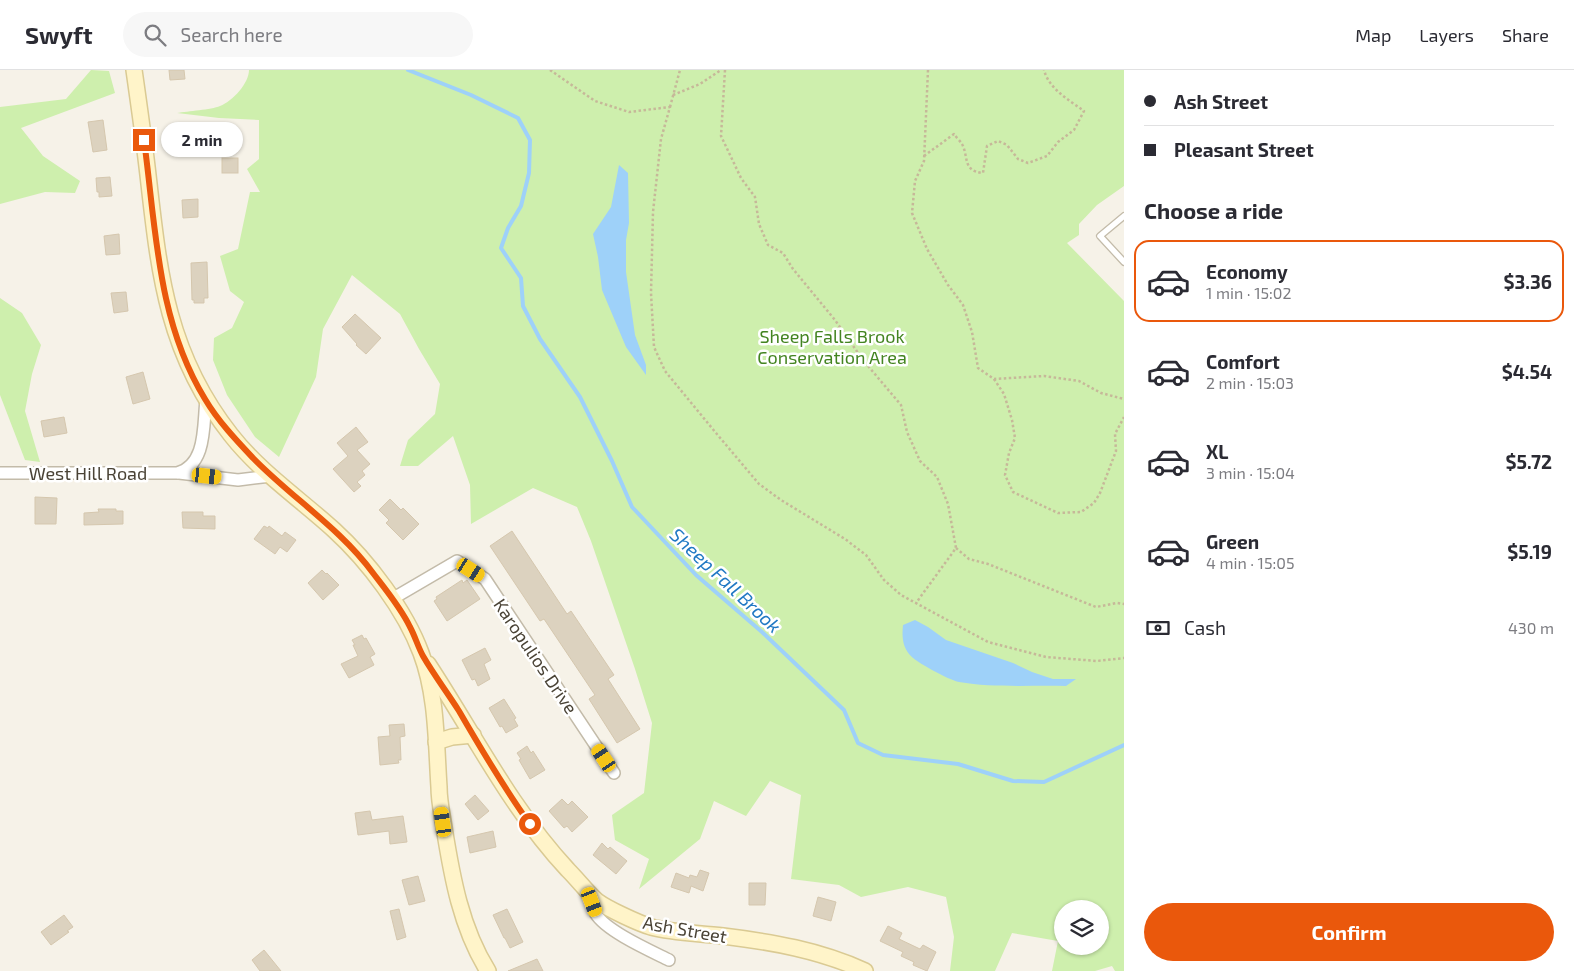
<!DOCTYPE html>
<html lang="en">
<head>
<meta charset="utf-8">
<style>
  body { margin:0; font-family:"Exo 2",sans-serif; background:#f7f7f7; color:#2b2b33; height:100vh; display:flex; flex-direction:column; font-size:19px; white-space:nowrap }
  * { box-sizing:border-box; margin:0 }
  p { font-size:16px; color:#7c7c81 }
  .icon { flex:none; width:28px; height:28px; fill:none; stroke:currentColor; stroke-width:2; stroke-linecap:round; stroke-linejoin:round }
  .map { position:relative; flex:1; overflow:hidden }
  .drawer { display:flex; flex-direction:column; background:#fff; width:450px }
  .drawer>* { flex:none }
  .hud { display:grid; align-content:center; height:110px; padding:0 20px; background:#fff }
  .fabs { position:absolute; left:1054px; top:830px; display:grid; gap:10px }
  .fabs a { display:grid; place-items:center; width:55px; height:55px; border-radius:50%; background:#fff; box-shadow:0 1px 4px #0004; font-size:25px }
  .end { position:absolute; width:22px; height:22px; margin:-11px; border:6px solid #ea580c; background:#fff; box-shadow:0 0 0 2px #fff }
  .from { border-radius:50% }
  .bubble { position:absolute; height:35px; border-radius:18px; background:#fff; box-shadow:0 1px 4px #0004; font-size:16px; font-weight:700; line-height:35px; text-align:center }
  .car { position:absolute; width:15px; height:30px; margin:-15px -8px; border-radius:6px; box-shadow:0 0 4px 1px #0007; background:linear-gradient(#f5c518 24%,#345 0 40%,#f5c518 0 76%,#345 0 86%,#f5c518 0) }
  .hud b { display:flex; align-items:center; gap:18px; height:48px; font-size:19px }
  .hud b+b { border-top:1px solid #e1e1e2 }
  .hud i { width:12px; height:12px; background:#2b2b33 }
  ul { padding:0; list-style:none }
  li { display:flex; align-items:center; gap:15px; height:82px; margin:0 10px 8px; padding:0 10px; border:2px solid transparent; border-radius:15px }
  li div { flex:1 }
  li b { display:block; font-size:19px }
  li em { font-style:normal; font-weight:700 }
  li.current { border-color:#ea580c }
  li>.icon { width:45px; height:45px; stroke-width:1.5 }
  h2 { padding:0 20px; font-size:22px; line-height:60px }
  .pay { display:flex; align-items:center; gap:12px; height:55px; padding:0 20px; font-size:19px }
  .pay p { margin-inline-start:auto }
  .action { display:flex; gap:10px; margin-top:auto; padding:10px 20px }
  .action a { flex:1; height:58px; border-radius:30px; background:#ea580c; color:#fff; font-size:20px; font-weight:700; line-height:58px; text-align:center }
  header { display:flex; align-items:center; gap:30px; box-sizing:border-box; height:70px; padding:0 25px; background:#fff; border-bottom:1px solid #e1e1e2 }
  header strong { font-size:24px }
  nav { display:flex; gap:28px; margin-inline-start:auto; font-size:18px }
  .search { width:350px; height:45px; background:#f7f7f7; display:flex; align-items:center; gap:12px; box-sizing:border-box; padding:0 18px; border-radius:28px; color:#7c7c81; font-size:19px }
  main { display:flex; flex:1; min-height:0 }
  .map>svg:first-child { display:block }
  .green { fill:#ceefad; fill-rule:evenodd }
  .water { fill:#9ed1f9 }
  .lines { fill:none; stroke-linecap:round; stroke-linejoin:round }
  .stream { stroke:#9ed1f9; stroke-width:4 }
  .building { fill:#dcd2bf; stroke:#d5c7ae }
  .lane-casing { stroke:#c3bba9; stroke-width:8 }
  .street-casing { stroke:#c3bba9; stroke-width:14 }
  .secondary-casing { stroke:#daca93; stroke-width:18 }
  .path { stroke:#c6b899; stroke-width:2.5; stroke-dasharray:2.5 2.5; stroke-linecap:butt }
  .lane { stroke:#fff; stroke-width:5.5 }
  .street { stroke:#fff; stroke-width:11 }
  .secondary { stroke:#fff4c9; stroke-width:15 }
  .route { stroke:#ea580c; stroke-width:6 }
  .labels { text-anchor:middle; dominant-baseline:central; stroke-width:5; stroke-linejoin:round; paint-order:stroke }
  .park-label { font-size:18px; fill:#438421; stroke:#fff }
  .street-label { font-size:18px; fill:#4a4336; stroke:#fff }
  .water-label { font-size:19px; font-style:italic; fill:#2179c4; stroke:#fff }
</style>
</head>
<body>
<header>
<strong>Swyft</strong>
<div class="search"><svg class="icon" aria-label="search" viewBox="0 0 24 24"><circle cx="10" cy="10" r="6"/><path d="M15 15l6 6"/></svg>Search here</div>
<nav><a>Map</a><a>Layers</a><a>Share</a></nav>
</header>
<main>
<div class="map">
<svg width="1124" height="901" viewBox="0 0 1124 901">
  <rect width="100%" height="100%" fill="#f6f2e8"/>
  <g class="green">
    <path d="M91,0L109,1L115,23L21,58L43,86L80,111L75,123L45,122L0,134V37L66,29Z"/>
    <path d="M249,0H1124V116L1097,135L1079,154V165L1067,173L1124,231V901H1115L1112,896L1095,901H1052L1058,871L1012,863L995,901H950L954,867L946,827L908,817L861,827L839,815L791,809L801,725L770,711L746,746L714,731L700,769L639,819L649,789L615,770L612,745L644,723L652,653L635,599L591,471L577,437L533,418L471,454L470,415L453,366L418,396H400L408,370L435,344L440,314L419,279L400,244L352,205L323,259L316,307L279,387L255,367L227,325L213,290L214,268L232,258L244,232L230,221L220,186L238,179L250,122H260L247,99L259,89V50L219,48L177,43C188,41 211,40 220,36C233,31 249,13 249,0ZM1062,839H1100V876H1062Z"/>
    <path d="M0,228L22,243L41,275L32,304L25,341L40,392L25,390L0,325Z"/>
  </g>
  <g class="water">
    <path d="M619,95L628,103L629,153L626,170V202L635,265L646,295V305L626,277L602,220L598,187L593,164L611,137Z"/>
    <path d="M915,550L928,557L946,570L1013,593L1032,602L1053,609H1076L1066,616C1031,615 993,618 959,612C949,610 915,592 909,584C902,575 902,565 903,555Z"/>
  </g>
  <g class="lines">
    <path class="stream" d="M408,0L471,25L518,48L530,70L529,103L521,136L508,158L501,178L521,208L523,236L540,269L580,327L612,391L632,437L696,505L762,562L844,640L858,673L883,685L958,694L1013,711L1044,712L1124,675"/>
  </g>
  <g class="building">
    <path d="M169,0H184L185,9L170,10Z"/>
    <path d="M103,50L107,80L93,82L88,52Z"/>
    <path d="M191,60L194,77L176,79L174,63Z"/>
    <rect x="222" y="88" width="16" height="15"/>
    <path d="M110,107L112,126L99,127V122H97L96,108Z"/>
    <path d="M198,129V147L183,148L182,130Z"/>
    <path d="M119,164L120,184L106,185L104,166Z"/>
    <path d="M207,192L208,228H204V233H194V230H192L191,193Z"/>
    <path d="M126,222L128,241L114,243L111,223Z"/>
    <path d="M355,244L381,268L366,284L356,275L357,274L342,257Z"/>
    <path d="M143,302L150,329L133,334L126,307Z"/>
    <path d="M64,347L67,363L44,367L41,351Z"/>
    <path d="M356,357L368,372L357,380L370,394L362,401L365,405L357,412L361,416L354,422L333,399L348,386L337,373Z"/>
    <path d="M35,427L57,428L56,454H35Z"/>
    <path d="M390,429L401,440L403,438L419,454L403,470L386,453L389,450L379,440Z"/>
    <path d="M98,439H116V441H123V454L84,455V443L99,442Z"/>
    <path d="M182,442H203V446H215V459L183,458Z"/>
    <path d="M264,456L268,458L269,456L282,466L285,462L296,470L287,482L280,477L275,484L254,469Z"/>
    <path d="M512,461L567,544L571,541L614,605L608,609L640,659L617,673L589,629L595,625L544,549L540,551L490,476Z"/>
    <path d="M322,500L326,504L327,503L339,515L323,530L308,513Z"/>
    <path d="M462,510L463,513L467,510L480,529L447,551L434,531L437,529L436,527Z"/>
    <path d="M362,565L364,569L366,568L375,584L370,587L374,595L349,608L341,594L358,586L353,575H355L352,570Z"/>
    <path d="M485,578L491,590L484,594L490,609L478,616L475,609L472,610L462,590Z"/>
    <path d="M504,629L516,648L514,649L518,656L506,663L502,656L500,657L489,638Z"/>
    <path d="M404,654L405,666L400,667L401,690H398L399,693L380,695L378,667L390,666L389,655Z"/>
    <path d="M527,676L531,683L533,681L545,700L530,709L519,690L521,689L517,683Z"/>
    <path d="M475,725L489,741L478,750L465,734Z"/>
    <path d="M562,729L568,735L572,731L588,747L572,762L567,756L564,758L549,741Z"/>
    <path d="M370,741L372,750L403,746L407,772L390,774L389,761L358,765L355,743Z"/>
    <path d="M493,761L496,777L470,783L467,767Z"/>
    <path d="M602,773L608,779L610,777L627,791L616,804L593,785Z"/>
    <path d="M700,800L709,803L703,821L691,816L689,823L671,817L676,803L689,808L690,805L697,807Z"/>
    <path d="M418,806L425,831L409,835L402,810Z"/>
    <path d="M749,813H766L765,835H749Z"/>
    <path d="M818,827L836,832L831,851L813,846Z"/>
    <path d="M399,839L406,867L397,870L390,841Z"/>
    <path d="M507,839L523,872L510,878L505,868H504L493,845Z"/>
    <path d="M64,845L73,857L67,861L69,862L51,875L41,862Z"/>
    <path d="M888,856L902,863L899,869L920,879L923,875L936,882L927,901L913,895L914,892L901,886L903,882L880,871Z"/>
    <path d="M264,880L281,901H260L252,890Z"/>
    <path d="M537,889L543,901H508Z"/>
  </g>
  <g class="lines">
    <g class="lane-casing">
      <path id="lane" d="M1124,146L1100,166L1124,192"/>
    </g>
    <g class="street-casing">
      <g id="street">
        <path d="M0,403H177C207,395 203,355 206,330"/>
        <path d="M179,403L238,410L271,406"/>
        <path d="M392,529L457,491L485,509L614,703"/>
        <path d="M592,825C592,832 593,838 596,844C606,861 651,881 669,890"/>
      </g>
    </g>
    <g class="secondary-casing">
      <g id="secondary">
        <path d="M134,0C139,35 144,70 148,105C159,203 167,284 231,365C260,402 300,429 334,460C368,491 405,540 421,583C437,625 436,673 439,717C439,731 442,744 444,757C452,807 461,858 488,901"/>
        <path d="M428,594C474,664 511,739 568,800C578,810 587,822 597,831C608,839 638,853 651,857C674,863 699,863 723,866C772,872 819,880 865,901"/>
        <path d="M436,672L452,667L473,665"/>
      </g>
    </g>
    <g class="path">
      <path d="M550,0L595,31L629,42L670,37L661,69L653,142L651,223L654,277L665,301L716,363L759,414L781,430L845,469L866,485L884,510L901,525L988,572L1046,587L1097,591L1124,588"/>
      <path d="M725,0L721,66L741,108L755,127L759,154L768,175L783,183L793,199L835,250L863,290L901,335L907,362L920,391L937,407L948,434L956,478L916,533"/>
      <path d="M928,0L924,91L915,111L912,143L927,179L948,215L963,235L972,262L978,298L994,309L1044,306L1079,311L1101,323L1124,329"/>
      <path d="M673,25L700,14L721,0"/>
      <path d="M670,37L680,0"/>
      <path d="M924,86L954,64C956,67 960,71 962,74C969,87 962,101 983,103L987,76L998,71L1007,75L1018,89L1028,93L1047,86L1058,72L1074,60L1084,41C1069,30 1049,19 1044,0"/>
      <path d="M994,309L1004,324L1012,350L1015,368L1009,383L1005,405L1013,422L1058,443L1081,442L1094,433L1100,423L1116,381L1115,364L1124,347"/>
      <path d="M956,478L969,489L988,494L1096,537L1117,533L1124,534"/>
    </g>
    <use href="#lane" class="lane"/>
    <use href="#street" class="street"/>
    <use href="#secondary" class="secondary"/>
  </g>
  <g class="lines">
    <path class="route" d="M144,70C156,158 157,251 205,329C218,351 236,370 253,388C292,428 340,458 373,503C386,520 401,538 410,557C415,566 418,577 423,586C434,605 447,622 459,641C481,679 504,718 530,754"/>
  </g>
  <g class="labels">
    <g class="park-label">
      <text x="832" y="266">Sheep Falls Brook<tspan x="832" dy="21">Conservation Area</tspan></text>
    </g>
    <g class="street-label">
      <text x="88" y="403">West Hill Road</text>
      <text transform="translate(536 586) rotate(56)">Karopulios Drive</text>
      <text transform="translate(685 859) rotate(10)">Ash Street</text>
    </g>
    <g class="water-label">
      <text transform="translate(726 510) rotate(43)">Sheep Fall Brook</text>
    </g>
  </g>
</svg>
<div class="fabs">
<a><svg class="icon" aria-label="layers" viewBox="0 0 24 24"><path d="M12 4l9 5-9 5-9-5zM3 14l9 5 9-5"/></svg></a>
</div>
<i class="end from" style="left:530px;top:754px"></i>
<i class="end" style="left:144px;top:70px"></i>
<div class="bubble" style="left:161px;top:52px;width:82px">2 min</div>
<i class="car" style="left:207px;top:406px;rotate:96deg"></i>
<i class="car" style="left:471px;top:500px;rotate:123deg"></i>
<i class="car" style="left:604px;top:688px;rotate:326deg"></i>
<i class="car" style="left:443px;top:752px;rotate:352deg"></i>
<i class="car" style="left:592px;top:832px;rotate:159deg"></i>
</div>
<section class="drawer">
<div class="hud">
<b><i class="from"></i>Ash Street</b>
<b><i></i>Pleasant Street</b>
</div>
<h2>Choose a ride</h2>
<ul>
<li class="current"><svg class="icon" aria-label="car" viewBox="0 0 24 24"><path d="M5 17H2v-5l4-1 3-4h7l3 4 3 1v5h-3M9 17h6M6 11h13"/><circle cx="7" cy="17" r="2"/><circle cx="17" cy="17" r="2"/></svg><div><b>Economy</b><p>1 min · 15:02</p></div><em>$3.36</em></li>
<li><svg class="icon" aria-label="car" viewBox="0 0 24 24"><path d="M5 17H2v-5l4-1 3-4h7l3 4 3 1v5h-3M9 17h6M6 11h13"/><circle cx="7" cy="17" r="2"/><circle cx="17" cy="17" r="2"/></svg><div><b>Comfort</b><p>2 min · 15:03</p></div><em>$4.54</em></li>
<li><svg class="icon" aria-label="car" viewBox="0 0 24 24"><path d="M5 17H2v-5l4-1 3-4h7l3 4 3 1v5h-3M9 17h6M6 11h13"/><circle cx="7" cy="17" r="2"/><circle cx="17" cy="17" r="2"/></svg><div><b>XL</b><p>3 min · 15:04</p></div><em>$5.72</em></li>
<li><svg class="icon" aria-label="car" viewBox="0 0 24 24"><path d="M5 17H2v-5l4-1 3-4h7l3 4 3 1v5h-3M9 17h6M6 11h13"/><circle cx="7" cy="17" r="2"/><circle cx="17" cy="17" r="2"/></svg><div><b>Green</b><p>4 min · 15:05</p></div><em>$5.19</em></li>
</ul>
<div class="pay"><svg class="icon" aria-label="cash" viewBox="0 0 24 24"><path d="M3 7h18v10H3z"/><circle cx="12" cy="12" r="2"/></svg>Cash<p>430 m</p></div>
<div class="action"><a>Confirm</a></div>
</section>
</main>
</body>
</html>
